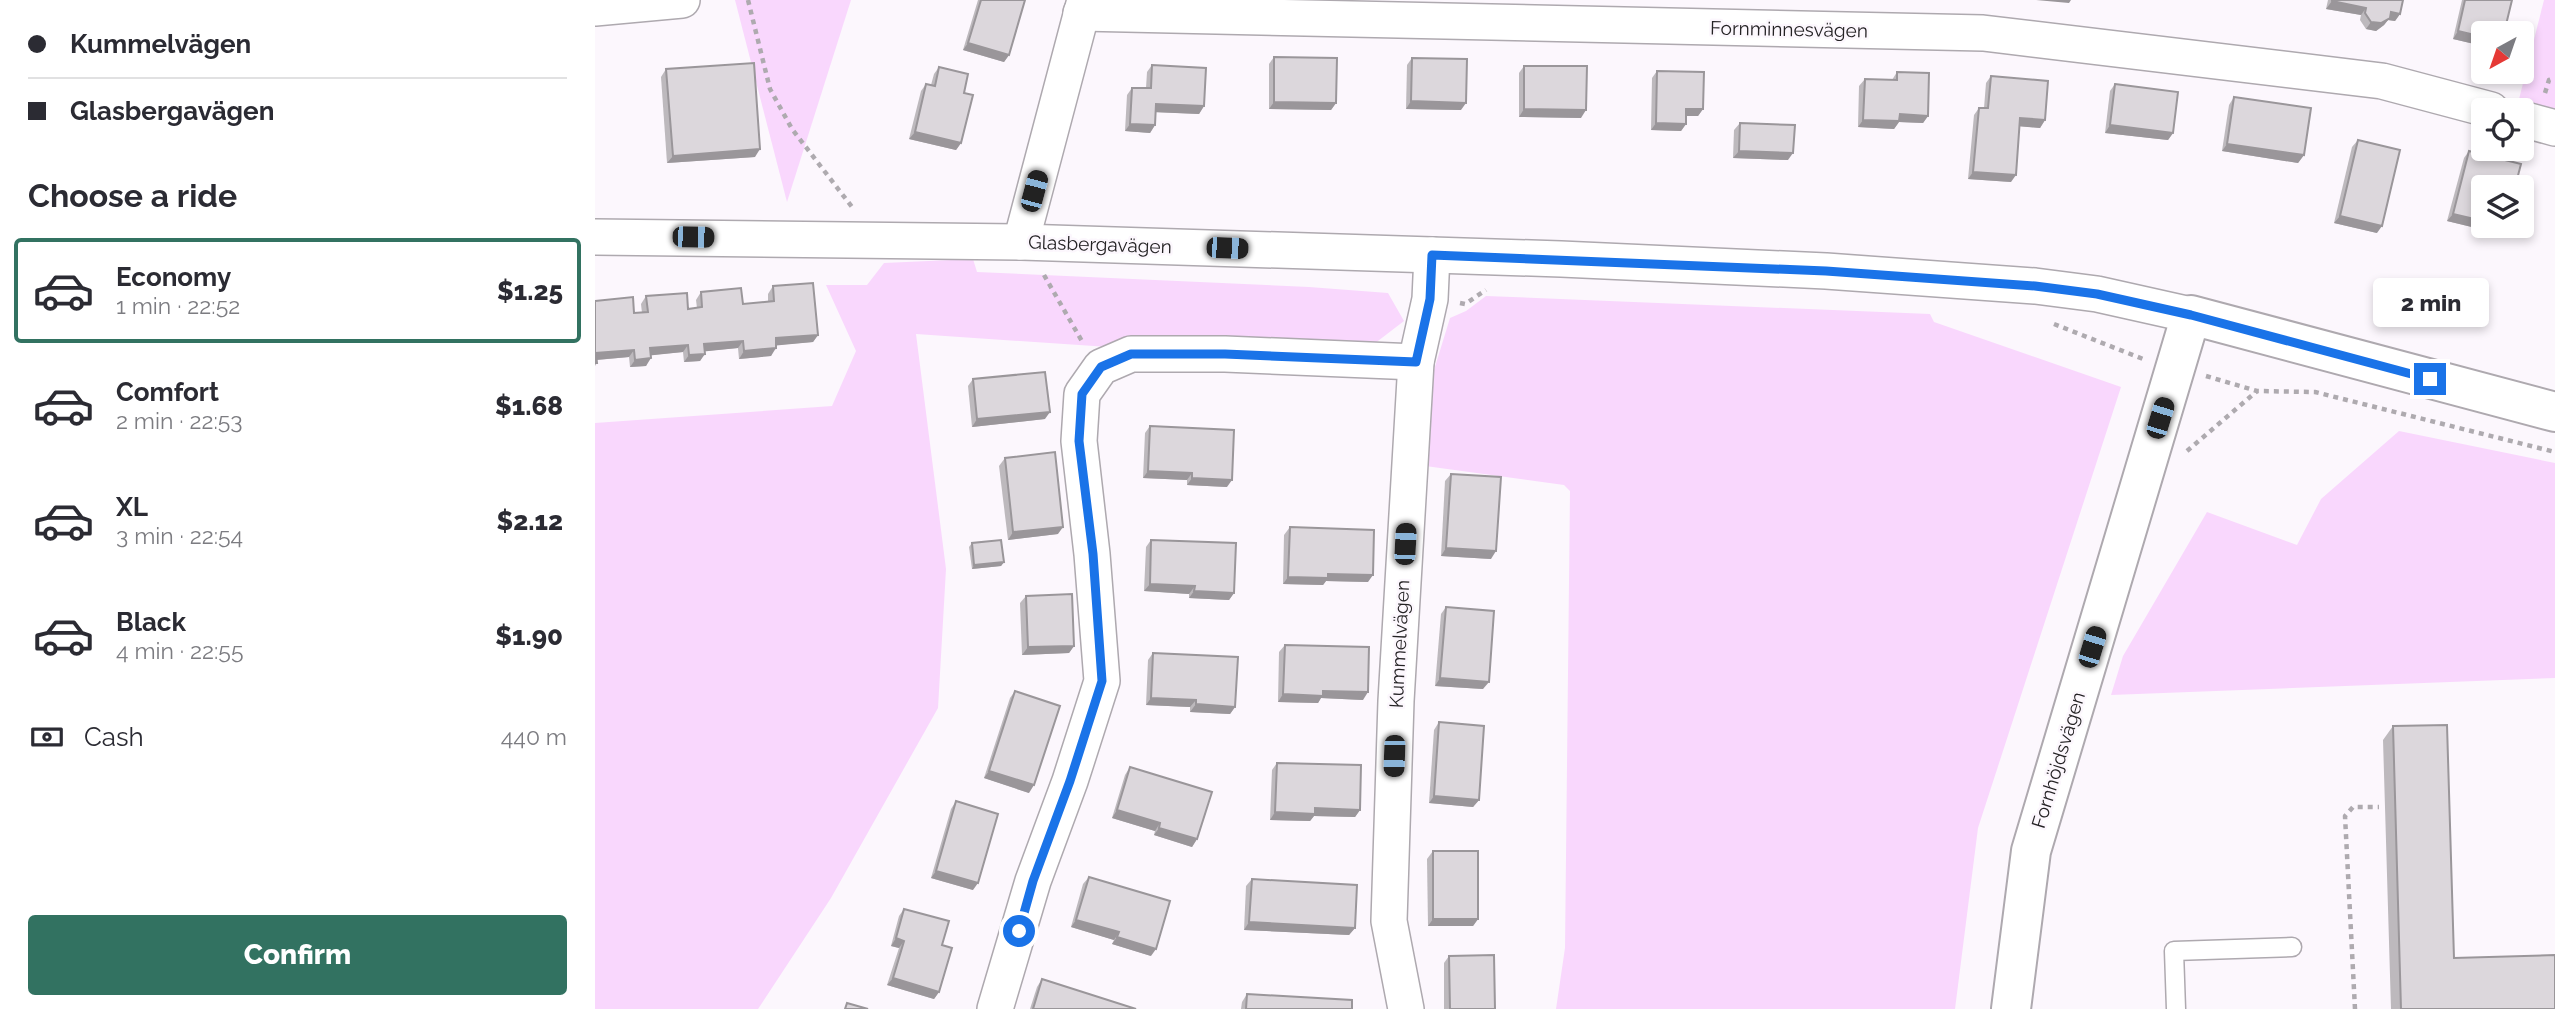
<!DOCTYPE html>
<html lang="en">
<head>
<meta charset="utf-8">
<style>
  body { margin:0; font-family:Raleway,sans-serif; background:#f2f2f3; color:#2b2b33; height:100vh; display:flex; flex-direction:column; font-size:26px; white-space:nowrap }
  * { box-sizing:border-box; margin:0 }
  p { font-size:23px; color:#7c7c81 }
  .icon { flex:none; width:38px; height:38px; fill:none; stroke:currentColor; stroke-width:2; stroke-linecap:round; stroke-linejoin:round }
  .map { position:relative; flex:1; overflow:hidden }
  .details { display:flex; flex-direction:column; background:#fff; width:595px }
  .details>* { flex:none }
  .hud { display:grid; align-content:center; height:154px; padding:0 28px; background:#fff }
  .needle { width:46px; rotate:220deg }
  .buttons { position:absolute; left:1876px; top:21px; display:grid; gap:14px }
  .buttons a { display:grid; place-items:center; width:63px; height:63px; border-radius:7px; background:#fff; box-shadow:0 4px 10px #0003; font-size:35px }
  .end { position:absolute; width:32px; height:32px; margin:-16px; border:9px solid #1a73e8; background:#fff; box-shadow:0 0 0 4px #fff }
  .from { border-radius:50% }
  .bubble { position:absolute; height:49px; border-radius:7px; background:#fff; box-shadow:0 4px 10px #0003; font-size:23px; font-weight:800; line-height:49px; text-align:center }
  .car { position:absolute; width:21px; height:42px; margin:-21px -10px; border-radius:9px; box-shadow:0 0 5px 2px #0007; background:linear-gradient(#222 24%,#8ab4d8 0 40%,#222 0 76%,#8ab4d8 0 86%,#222 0) }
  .hud b { display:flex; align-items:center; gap:24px; height:66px; font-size:26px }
  .hud b+b { border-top:2px solid #e1e1e2 }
  .hud i { width:18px; height:18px; background:#2b2b33 }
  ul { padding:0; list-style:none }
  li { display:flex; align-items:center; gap:21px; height:105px; margin:0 14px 10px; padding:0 14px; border:4px solid transparent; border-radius:7px }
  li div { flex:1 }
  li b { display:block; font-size:26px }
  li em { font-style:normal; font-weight:800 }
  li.current { border-color:#327261 }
  li>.icon { width:63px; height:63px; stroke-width:1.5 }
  h2 { padding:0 28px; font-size:32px; line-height:84px }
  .pay { display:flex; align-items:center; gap:18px; height:77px; padding:0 28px; font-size:26px }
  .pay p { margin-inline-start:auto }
  .primary-button { display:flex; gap:14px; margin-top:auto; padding:14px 28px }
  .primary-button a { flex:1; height:80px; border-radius:7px; background:#327261; color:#fff; font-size:28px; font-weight:800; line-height:80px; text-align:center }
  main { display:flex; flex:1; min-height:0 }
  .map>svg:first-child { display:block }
  .green { fill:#f9d7fd }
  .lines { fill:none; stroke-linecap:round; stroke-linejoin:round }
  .service-casing { stroke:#aea9af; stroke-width:21 }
  .minor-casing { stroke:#aea9af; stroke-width:38 }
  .tertiary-casing { stroke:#aea9af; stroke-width:42 }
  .path { stroke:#aeaaaf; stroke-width:4.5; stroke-dasharray:5 5; stroke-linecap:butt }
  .service { stroke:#fff; stroke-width:18 }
  .minor { stroke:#fff; stroke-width:35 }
  .tertiary { stroke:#fff; stroke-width:38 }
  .wall { fill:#bdb9bd }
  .shaded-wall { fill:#9a969a }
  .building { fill:#dcd7dc; stroke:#9a969a; stroke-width:2 }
  .route { stroke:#1a73e8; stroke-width:9 }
  .labels { text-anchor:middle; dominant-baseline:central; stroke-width:5; stroke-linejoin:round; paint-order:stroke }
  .street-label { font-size:19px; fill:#242224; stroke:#fcf7fd }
</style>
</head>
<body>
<main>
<section class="details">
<div class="hud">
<b><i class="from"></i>Kummelvägen</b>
<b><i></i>Glasbergavägen</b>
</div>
<h2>Choose a ride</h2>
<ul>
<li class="current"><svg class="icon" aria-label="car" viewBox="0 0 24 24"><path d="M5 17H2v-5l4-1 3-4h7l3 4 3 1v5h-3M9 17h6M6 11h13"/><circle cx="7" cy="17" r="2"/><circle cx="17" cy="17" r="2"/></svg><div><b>Economy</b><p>1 min · 22:52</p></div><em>$1.25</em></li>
<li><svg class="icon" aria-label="car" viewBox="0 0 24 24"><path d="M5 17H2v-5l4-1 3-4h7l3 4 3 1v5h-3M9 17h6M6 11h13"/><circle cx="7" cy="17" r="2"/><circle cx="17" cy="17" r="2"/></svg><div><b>Comfort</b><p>2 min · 22:53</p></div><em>$1.68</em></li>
<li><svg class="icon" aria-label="car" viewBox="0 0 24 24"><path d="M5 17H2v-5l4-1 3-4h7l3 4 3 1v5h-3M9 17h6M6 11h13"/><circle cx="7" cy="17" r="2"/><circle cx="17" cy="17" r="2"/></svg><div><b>XL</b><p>3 min · 22:54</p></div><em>$2.12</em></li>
<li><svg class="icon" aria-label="car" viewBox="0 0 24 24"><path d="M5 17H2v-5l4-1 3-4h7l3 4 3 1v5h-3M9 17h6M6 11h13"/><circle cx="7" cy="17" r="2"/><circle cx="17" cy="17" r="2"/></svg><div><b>Black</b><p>4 min · 22:55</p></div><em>$1.90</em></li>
</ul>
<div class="pay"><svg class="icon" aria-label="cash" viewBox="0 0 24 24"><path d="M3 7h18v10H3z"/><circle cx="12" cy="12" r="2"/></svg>Cash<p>440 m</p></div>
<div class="primary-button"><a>Confirm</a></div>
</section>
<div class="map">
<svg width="1960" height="1009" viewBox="0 0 1960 1009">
  <rect width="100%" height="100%" fill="#fcf7fd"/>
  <g class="green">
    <path d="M140,0H256L192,202Z"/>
    <path d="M1949,0H1960V116L1922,107Z"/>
    <path d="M378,259L382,272L714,287L793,293L809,321L779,344L736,362L321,334L351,569L343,708L236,898L163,1009H0V423L237,406L261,351L231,285H272L289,263Z"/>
    <path d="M891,296L1335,314L1339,322L1526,387L1383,828L1360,1009H961L970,948L975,491L969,485L823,465L839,370L855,318L871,311Z"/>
    <path d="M1804,431L1960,463V678L1516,695L1528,656L1612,512L1702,545L1726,499Z"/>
  </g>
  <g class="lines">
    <g class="service-casing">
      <path id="service" d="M1581,1009L1579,951L1697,947"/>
    </g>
    <g class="minor-casing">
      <g id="minor">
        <path d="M0,8L87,0"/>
        <path d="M486,13L1388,33L1787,81L1896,110"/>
        <path d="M1927,119L1960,128"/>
        <path d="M0,237L426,242L966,259L1231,271L1440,286L1502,294L1596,315"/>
        <path d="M426,242L490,0"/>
        <path d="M400,1009L438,881L475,781L507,681L497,554L484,441L487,394L506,367L536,354H630L821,362"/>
        <path d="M811,1009L794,921L801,701L821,362L835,299L837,255"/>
      </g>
    </g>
    <g class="tertiary-casing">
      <path id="tertiary" d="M1416,1009L1436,851L1596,315L1960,412"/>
    </g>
    <g class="path">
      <path d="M153,0L175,89L197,129L257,207"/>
      <path d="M1950,93L1954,80L1960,78"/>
      <path d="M449,275L488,343"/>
      <path d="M865,303L870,304L891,290"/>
      <path d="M1459,324L1548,359"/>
      <path d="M1611,376L1662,391L1720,392L1960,452"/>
      <path d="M1592,451L1662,391"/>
      <path d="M1760,1009L1750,816L1758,807H1784"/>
    </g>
    <use href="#service" class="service"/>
    <use href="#minor" class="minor"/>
    <use href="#tertiary" class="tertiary"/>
  </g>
  <g class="wall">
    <path d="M383,0H430L414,55L409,62L368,50Z"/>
    <path d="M1733,0H1808L1805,14L1800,21L1793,20L1789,25L1781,31L1771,29L1765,20L1766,15L1731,9Z"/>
    <path d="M1867,0H1917L1888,33V46L1858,39Z"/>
    <path d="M679,57L741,103L736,110L674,109V64Z"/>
    <path d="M817,58L866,110L811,109L812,65Z"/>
    <path d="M557,65L609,106L604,114L561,112L560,125L555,133L530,131L532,95L537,88H551L552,72Z"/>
    <path d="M929,66L986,118L924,117V73Z"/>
    <path d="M344,67L369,93L366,143L361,150L314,139L326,91L331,84L336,85L339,74Z"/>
    <path d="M71,69L160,157L72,163L66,77Z"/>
    <path d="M1062,71L1108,109L1103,116H1091V124L1086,131L1056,130L1057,78Z"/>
    <path d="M1302,72L1333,116L1328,123L1304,122L1299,129L1263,127L1264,86L1270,79L1297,80Z"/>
    <path d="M1396,76L1450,120L1445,128L1425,126L1416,182L1373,179L1379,115L1384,108H1389L1391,83Z"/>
    <path d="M1520,84L1578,133L1573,140L1510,133L1515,91Z"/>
    <path d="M1639,97L1709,155L1703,163L1627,151L1634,105Z"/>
    <path d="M1145,123L1193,160L1138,158L1139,130Z"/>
    <path d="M1763,140L1782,233L1739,223L1757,147Z"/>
    <path d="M1874,151L1888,187V224L1885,229L1852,221L1869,158Z"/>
    <path d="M178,286L223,335L218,342L181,345L176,356L144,359L143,348L110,351L105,361L89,362L88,352L56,355L51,366L35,367L34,357L2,360V363L0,366V301L39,313H47L46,304L51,296L93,309L102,308L101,300L106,292L148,304L173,302V294Z"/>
    <path d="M378,379L450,419L377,427L373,386Z"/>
    <path d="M555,426L632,487L592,485V480L548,478L550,433Z"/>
    <path d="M410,458L463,534L413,540L404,466Z"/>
    <path d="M856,474L896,559L846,556L850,481Z"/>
    <path d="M695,527L773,582L731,581L728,585L688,584L689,535Z"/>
    <path d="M556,540L639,593L634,600L594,598V594L549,591L551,547Z"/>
    <path d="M377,543L409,562L406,566L377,569L374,547Z"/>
    <path d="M431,596L479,646L474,653L427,655L425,603Z"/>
    <path d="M851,607L888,689L840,686L846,614Z"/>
    <path d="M690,645L768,700L726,698L723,703L683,702L684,652Z"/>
    <path d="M558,653L640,707L635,714L595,712V707L551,705L553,660Z"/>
    <path d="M420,691L434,793L389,778L415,698Z"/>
    <path d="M844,722L884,800L878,807L834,803L839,730Z"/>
    <path d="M1798,726L1859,958L1960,1009H1796L1788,740Z"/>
    <path d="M682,763L765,810L760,817L719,816L715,821L675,820L677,770Z"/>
    <path d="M535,767L602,839L597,847L559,835L560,831L517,818L530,775Z"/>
    <path d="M361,801L378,890L336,878L356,809Z"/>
    <path d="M838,851L883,919L878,926H833L832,859Z"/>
    <path d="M494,877L556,956L517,944L519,940L476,927L488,884Z"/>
    <path d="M657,879L760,928L754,935L649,930L651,886Z"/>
    <path d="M309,909L347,945L344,992L339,999L292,985L304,948L296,946L304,916Z"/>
    <path d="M854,956L900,1009H849V963Z"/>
    <path d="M447,979L541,1009H435L442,987Z"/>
    <path d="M652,994L757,1009H646L647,1002Z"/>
  </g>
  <g class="shaded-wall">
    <path d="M1441,0H1476L1474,3Z"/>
    <path d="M1737,1L1771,8L1766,15L1731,9Z"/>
    <path d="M1796,12L1805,14L1800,21L1793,20L1789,25L1781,31L1771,29L1776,22Z"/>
    <path d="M1863,31L1888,37V46L1858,39Z"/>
    <path d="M373,43L414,55L409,62L368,50Z"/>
    <path d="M816,101L871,103L866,110L811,109Z"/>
    <path d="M679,102L741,103L736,110L674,109Z"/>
    <path d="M561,104L609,106L604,114L556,112Z"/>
    <path d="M929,109L991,110L986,118L924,117Z"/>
    <path d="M1091,109H1108L1103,116H1086Z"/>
    <path d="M1305,114L1333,116L1328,123L1304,122L1299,129L1263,127L1268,120Z"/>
    <path d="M1425,118L1450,120L1445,128L1420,126Z"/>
    <path d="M1061,123L1091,124L1086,131L1056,130Z"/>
    <path d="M535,124L560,125L555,133L530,131Z"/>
    <path d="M1515,125L1578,133L1573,140L1510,133Z"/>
    <path d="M320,132L366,143L361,150L314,139Z"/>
    <path d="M1632,144L1709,155L1703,163L1627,151Z"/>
    <path d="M165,149L160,157L72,163L78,156Z"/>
    <path d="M1144,151L1198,153L1193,160L1138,158Z"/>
    <path d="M1378,172L1421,175L1416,182L1373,179Z"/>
    <path d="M1858,214L1888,221V224L1885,229L1852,221Z"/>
    <path d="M1745,216L1787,226L1782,233L1739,223Z"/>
    <path d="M223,335L218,342L176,346L181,338Z"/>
    <path d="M148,341L143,348L104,352L109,344Z"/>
    <path d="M93,345L88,352L50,356L55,348Z"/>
    <path d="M181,348L176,356L144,359L149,351Z"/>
    <path d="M39,350L34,357L0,360L1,353Z"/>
    <path d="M110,354L105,361L89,362L94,355Z"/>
    <path d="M56,358L51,366L35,367L40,360Z"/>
    <path d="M455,412L450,419L377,427L382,419Z"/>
    <path d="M553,471L597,473L592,480L548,478Z"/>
    <path d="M597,478L637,480L632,487L592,485Z"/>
    <path d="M468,527L463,534L413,540L418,532Z"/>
    <path d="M851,548L901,551L896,559L846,556Z"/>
    <path d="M409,562L406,566L377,569L379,565Z"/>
    <path d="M733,574L778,575L773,582L731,581L728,585L688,584L693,577Z"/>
    <path d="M555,584L600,586L594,594L549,591Z"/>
    <path d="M599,591L639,593L634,600L594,598Z"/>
    <path d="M479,646L474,653L427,655L433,647Z"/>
    <path d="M845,678L894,682L888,689L840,686Z"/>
    <path d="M728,691L773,692L768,700L726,698L723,703L683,702L688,694Z"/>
    <path d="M556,698L601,700L595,707L551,705Z"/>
    <path d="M601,704L640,707L635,714L595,712Z"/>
    <path d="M394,771L439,785L434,793L389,778Z"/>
    <path d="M839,796L884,800L878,807L834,803Z"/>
    <path d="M720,808L765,810L760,817L719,816L715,821L675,820L680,812Z"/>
    <path d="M522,810L565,823L560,831L517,818Z"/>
    <path d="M564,828L602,839L597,847L559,835Z"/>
    <path d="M341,871L383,883L378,890L336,878Z"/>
    <path d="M838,919H883L878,926H833Z"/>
    <path d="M481,920L524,932L519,940L476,927Z"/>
    <path d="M654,922L760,928L754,935L649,930Z"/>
    <path d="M522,937L561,949L556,956L517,944Z"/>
    <path d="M301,938L309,941L304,948L296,946Z"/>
    <path d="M298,978L344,992L339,999L292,985Z"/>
  </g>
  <g class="building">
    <path d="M386,0H430L414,55L373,43Z"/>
    <path d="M1737,0H1808L1805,14L1796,12L1795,18L1786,23L1776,22L1770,13L1771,8L1737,1Z"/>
    <path d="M1870,0H1917L1909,33H1888V37L1863,31Z"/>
    <path d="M679,57L742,58L741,103L679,102Z"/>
    <path d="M817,58L872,59L871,103L816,101Z"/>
    <path d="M159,63L165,149L78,156L71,69Z"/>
    <path d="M557,65L611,68L609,106L561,104L560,125L535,124L537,88H556Z"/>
    <path d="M929,66H992L991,110L929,109Z"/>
    <path d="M344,67L373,74L369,93L378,95L366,143L320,132L331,84L340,86Z"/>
    <path d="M1062,71L1109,72L1108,109H1091V124L1061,123Z"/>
    <path d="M1302,72L1334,73L1333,116L1305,114L1304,121L1268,120L1270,79L1302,80Z"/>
    <path d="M1396,76L1453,81L1450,120L1425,118L1421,175L1378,172L1384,108H1393Z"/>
    <path d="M1520,84L1583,92L1578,133L1515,125Z"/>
    <path d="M1639,97L1716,108L1709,155L1632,144Z"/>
    <path d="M1145,123L1200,125L1198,153L1144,151Z"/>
    <path d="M1763,140L1805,150L1787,226L1745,216Z"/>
    <path d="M1874,151L1926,164L1920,187H1888V221L1858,214Z"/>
    <path d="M218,283L223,335L181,338V348L149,351L148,341L109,344L110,354L94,355L93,345L55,348L56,358L40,360L39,350L1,353L2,363H0V301L38,297L39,313L53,312L51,296L92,293L93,309L107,307L106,292L146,288L148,304L179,301L178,286Z"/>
    <path d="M450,372L455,412L382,419L378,379Z"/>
    <path d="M555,426L639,430L637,480L597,478V473L553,471Z"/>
    <path d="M460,452L468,527L418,532L410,458Z"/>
    <path d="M856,474L906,477L901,551L851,548Z"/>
    <path d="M695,527L779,530L778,575L733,574V578L693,577Z"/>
    <path d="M406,540L409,562L379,565L377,543Z"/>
    <path d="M556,540L641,543L639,593L599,591L600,586L555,584Z"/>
    <path d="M477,594L479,646L433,647L431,596Z"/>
    <path d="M851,607L899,611L894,682L845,678Z"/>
    <path d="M690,645L774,647L773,692L728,691V696L688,694Z"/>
    <path d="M558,653L643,657L640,707L601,704V700L556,698Z"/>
    <path d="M420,691L465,706L439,785L394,771Z"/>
    <path d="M844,722L889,726L884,800L839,796Z"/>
    <path d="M1852,725L1859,958L1960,955V1009H1806L1798,726Z"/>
    <path d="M682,763L766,765L765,810L720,808V814L680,812Z"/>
    <path d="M535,767L617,792L602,839L564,828L565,823L522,810Z"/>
    <path d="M361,801L403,814L383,883L341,871Z"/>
    <rect x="838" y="851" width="45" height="68"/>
    <path d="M494,877L575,901L561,949L522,937L524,932L481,920Z"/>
    <path d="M657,879L762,885L760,928L654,922Z"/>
    <path d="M309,909L354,921L347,945L357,948L344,992L298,978L309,941L301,938Z"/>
    <path d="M899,955L900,1009H855L854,956Z"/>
    <path d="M447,979L541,1009H438Z"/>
    <path d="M652,994L757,1000V1009H651Z"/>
    <path d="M252,1003L273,1009H250Z"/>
  </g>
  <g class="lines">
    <path class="route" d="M424,931L438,881L475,781L507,681L498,554L484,441L487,394L506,367L536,354H630L821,362L835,299L837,255L1231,271L1440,286L1502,294L1596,315L1835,379"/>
  </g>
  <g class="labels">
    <g class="street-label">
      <text transform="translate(1194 29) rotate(1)">Fornminnesvägen</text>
      <text transform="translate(505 244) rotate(2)">Glasbergavägen</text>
      <text transform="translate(804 644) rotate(-87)">Kummelvägen</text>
      <text transform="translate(1463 760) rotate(-73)">Fornhöjdsvägen</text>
    </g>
  </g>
</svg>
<div class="buttons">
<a><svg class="needle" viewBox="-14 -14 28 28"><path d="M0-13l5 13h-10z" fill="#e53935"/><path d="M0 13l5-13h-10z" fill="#7c7c81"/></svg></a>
<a><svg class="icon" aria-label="locate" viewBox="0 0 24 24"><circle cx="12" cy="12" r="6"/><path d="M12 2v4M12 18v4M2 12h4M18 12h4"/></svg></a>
<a><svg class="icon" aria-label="layers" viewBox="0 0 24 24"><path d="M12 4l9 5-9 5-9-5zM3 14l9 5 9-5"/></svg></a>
</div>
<i class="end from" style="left:424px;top:931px"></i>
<i class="end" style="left:1835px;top:379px"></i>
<div class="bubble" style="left:1778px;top:278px;width:116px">2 min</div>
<i class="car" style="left:439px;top:191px;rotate:15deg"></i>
<i class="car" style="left:98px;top:237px;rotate:91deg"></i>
<i class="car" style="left:632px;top:248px;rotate:92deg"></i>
<i class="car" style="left:1565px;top:418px;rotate:17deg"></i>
<i class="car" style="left:810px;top:544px;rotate:3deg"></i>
<i class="car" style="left:1497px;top:647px;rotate:17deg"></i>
<i class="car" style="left:799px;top:756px;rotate:182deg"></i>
</div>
</main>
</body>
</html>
